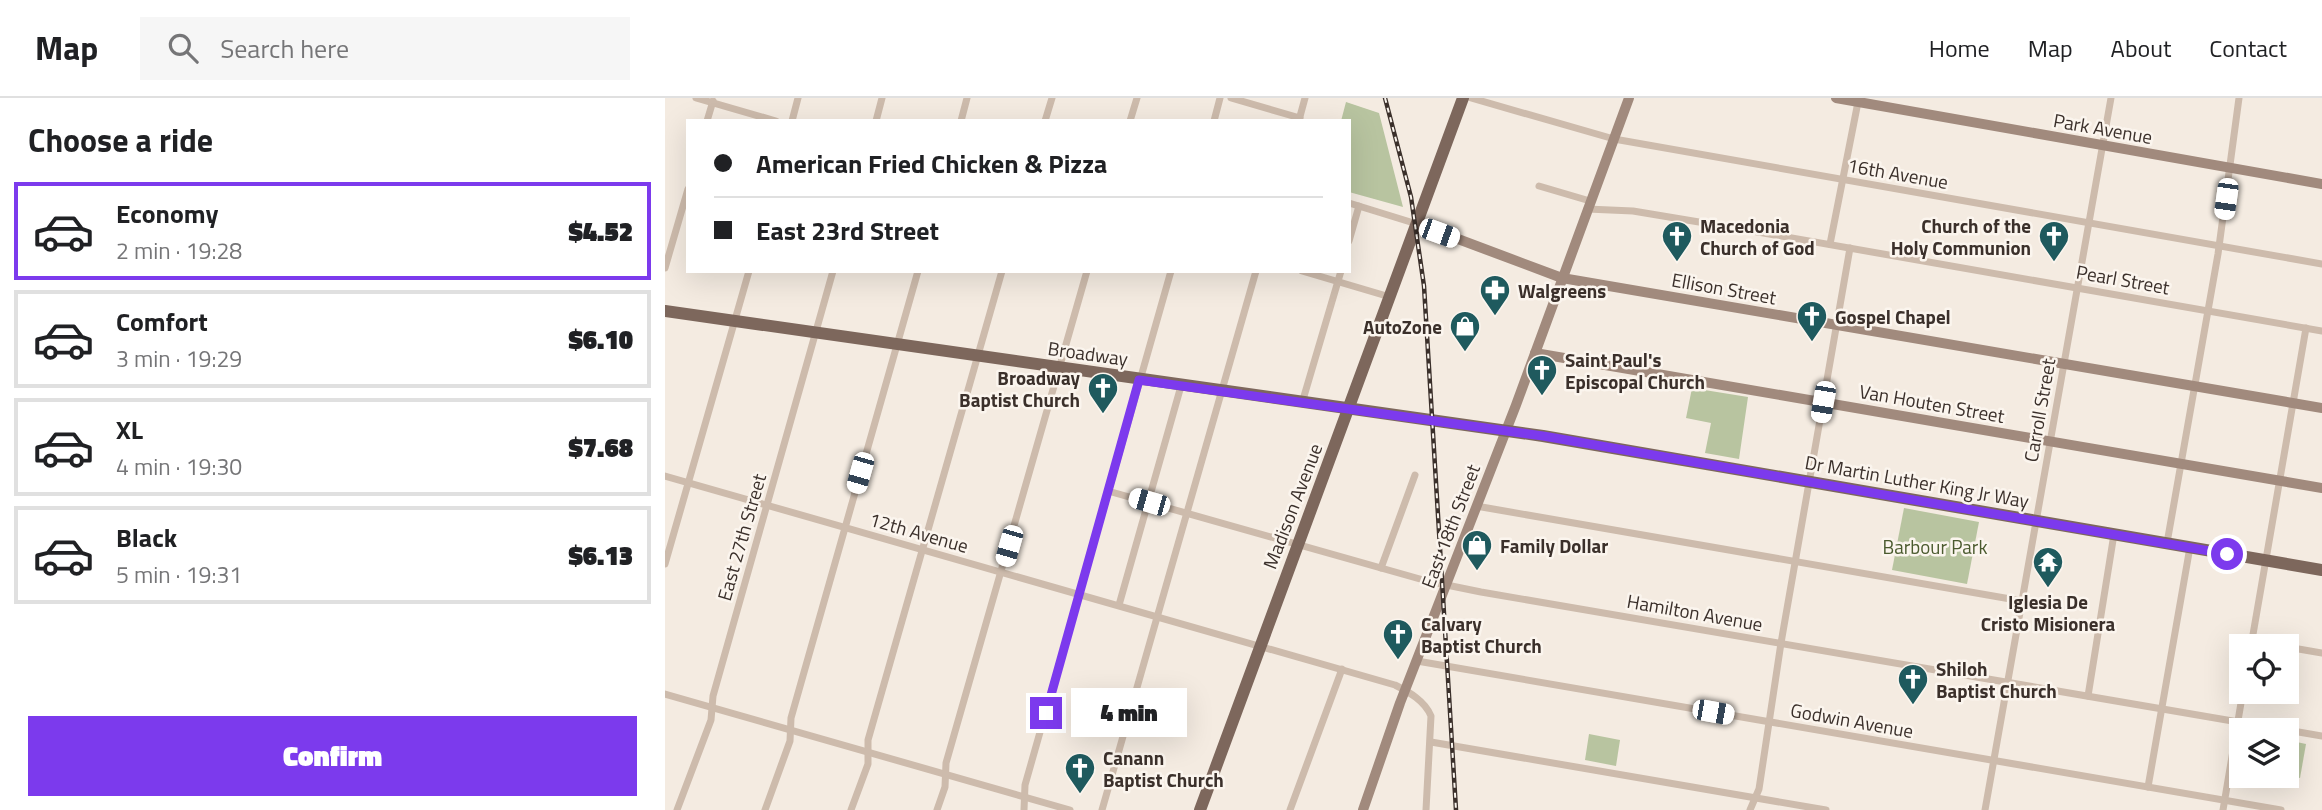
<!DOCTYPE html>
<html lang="en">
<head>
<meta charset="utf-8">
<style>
  body { margin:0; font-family:"Titillium Web",sans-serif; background:#f6f6f6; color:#202124; height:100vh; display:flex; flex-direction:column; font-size:26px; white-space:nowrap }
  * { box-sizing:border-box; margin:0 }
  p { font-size:23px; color:#757577 }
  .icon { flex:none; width:38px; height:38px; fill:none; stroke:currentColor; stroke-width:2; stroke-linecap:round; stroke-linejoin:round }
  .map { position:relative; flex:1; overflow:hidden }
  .sheet { display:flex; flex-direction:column; background:#fff; width:665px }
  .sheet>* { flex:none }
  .top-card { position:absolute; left:21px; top:21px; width:665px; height:154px; border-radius:0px; box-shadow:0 7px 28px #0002; display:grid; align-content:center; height:154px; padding:0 28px; background:#fff }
  .fabs { position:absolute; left:1564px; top:536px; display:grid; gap:14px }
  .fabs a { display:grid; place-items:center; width:70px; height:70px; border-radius:0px; background:#fff; box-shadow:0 7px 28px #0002; font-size:35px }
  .end { position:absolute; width:32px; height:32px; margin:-16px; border:9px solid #7c3aed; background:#fff; box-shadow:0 0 0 4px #fff }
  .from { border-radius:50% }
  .bubble { position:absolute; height:49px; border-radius:0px; background:#fff; box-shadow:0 7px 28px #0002; font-size:23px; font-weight:800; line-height:49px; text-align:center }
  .car { position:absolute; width:21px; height:42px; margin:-21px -10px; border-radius:9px; box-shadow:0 0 5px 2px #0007; background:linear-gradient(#fff 24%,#345 0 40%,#fff 0 76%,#345 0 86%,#fff 0) }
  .top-card b { display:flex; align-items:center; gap:24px; height:66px; font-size:26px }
  .top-card b+b { border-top:2px solid #e0e0e0 }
  .top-card i { width:18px; height:18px; background:#202124 }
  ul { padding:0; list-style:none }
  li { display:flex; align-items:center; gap:21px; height:98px; margin:0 14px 10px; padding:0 14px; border:4px solid #e0e0e0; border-radius:0px }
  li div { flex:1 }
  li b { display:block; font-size:26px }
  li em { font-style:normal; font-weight:800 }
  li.active { border-color:#7c3aed }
  li>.icon { width:63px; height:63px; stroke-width:1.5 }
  h2 { padding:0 28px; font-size:32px; line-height:84px }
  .primary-button { display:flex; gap:14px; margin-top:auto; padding:14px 28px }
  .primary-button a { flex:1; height:80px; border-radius:0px; background:#7c3aed; color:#fff; font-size:28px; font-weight:800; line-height:80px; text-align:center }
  header { display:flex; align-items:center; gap:42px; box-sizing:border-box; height:98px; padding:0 35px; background:#fff; border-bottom:2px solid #e0e0e0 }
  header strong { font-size:33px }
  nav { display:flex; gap:38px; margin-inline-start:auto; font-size:24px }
  .search { width:490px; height:63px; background:#f6f6f6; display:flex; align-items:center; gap:18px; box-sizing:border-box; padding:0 24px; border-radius:0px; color:#757577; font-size:26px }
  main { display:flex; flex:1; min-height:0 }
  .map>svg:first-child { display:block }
  .green { fill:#b8c4a0 }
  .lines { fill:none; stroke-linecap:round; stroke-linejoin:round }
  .street { stroke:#cdbbac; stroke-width:7 }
  .secondary { stroke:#a18a7d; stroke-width:10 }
  .primary { stroke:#7d675c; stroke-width:12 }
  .rail-casing { stroke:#3b302b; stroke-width:4.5 }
  .rail { stroke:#fbf5ee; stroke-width:2; stroke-dasharray:5; stroke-linecap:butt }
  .route { stroke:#7c3aed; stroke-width:9 }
  .labels { text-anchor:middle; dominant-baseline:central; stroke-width:5; stroke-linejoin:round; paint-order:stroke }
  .street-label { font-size:19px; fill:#3b302b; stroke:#fbf5ee }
  .poi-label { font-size:19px; font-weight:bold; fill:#3b302b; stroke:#fbf5ee; text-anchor:start }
  .park-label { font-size:19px; fill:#4a5a2e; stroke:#fbf5ee }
</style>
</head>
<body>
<header>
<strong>Map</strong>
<div class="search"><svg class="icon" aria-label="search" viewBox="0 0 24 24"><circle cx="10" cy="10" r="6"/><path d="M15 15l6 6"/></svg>Search here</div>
<nav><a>Home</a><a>Map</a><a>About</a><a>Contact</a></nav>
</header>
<main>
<section class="sheet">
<h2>Choose a ride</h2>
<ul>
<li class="active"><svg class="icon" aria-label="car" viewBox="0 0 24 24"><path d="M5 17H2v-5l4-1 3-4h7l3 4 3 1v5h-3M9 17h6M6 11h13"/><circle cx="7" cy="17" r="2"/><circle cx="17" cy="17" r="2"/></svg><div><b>Economy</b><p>2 min · 19:28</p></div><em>$4.52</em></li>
<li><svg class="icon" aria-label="car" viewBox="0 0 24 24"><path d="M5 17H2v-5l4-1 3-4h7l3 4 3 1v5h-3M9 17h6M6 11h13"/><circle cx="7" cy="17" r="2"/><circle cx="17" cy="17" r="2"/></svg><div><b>Comfort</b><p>3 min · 19:29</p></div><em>$6.10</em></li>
<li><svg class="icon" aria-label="car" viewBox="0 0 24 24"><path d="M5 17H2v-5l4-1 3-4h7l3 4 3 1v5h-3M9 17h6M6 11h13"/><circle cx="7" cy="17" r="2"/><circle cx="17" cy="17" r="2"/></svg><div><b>XL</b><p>4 min · 19:30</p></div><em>$7.68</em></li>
<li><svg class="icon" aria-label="car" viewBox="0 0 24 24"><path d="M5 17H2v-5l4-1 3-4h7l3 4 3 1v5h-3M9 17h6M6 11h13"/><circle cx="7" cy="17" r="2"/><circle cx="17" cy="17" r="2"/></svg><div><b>Black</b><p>5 min · 19:31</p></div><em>$6.13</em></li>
</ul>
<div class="primary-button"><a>Confirm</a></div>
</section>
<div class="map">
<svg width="1657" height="712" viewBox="0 0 1657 712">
  <rect width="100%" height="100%" fill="#f4ebe1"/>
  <g class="green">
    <path d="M681,4L714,15L738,109L684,94V23H676Z"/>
    <path d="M1027,290L1083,299L1074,361L1040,355L1046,325L1021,320Z"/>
    <path d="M1239,410L1314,424L1302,486L1227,472Z"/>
    <path d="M924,636L955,642L951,668L920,662Z"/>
    <path d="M1622,642L1641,646L1635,680L1621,677Z"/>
  </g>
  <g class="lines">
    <g class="street">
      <path d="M31,0L111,23"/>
      <path d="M566,0L635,20"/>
      <path d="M806,0L949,41L1657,166"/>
      <path d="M634,22L640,0"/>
      <path d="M42,23L48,3"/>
      <path d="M127,23L133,0"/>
      <path d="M211,23L217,0"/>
      <path d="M296,23L302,0"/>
      <path d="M380,23L387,0"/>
      <path d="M465,23L472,0"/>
      <path d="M549,23L555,0"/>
      <path d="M874,88L925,103"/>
      <path d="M684,105L752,126"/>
      <path d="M922,111L968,113L1070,130L1657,233"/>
      <path d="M684,143L694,108"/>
      <path d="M1165,146L1193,4"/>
      <path d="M0,170L23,91"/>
      <path d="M637,173L725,199"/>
      <path d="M637,305L676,173"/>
      <path d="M0,378L730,587C744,594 760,603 766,618L761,712"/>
      <path d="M443,393L762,483L816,494L1620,632"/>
      <path d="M811,408L1357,503"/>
      <path d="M1502,445L1553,156L1574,0"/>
      <path d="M0,466L84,173"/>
      <path d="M716,470L750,377"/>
      <path d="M454,507L516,288"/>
      <path d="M1587,543L1615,548"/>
      <path d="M1586,548L1641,230"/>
      <path d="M1622,549L1657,555"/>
      <path d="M752,563L1616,712"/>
      <path d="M0,596L405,712"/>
      <path d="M1423,598L1449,436"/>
      <path d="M1622,632L1657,638"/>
      <path d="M766,644L1161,712"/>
      <path d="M1483,689L1525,449"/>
      <path d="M12,712L46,622L48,598L168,173"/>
      <path d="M100,712L125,643L126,620L253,173"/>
      <path d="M186,712L203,666V642L337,173"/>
      <path d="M272,712L280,689L281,665L422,173"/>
      <path d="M359,712L360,687L506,173"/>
      <path d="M437,712L591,173"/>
      <path d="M625,712L677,571"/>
      <path d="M1085,712L1094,691L1116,545L1185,150"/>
      <path d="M1320,712L1446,0"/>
      <path d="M1558,712L1578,593"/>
    </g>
    <g class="secondary">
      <path d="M1171,0L1657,86"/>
      <path d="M753,126L897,180L1657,310"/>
      <path d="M870,255L1657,390"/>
      <path d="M698,712L735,605L851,307L964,0"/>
    </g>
    <g class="primary">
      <path d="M0,213L878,338L1657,472"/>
      <path d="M535,712L798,0"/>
    </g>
    <g class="rail-casing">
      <path id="rail" d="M720,0L746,99L759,188L791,712"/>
    </g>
    <use href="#rail" class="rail"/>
  </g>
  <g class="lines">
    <path class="route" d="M381,615L474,282L878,338L1562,456"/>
  </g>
  <defs>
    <g id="church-pin" transform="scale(1.575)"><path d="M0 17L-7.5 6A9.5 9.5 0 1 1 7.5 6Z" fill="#1f5a5e" stroke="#fbf5ee"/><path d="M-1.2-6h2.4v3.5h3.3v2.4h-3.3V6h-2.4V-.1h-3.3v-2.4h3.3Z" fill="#fff"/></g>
    <g id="pharmacy-pin" transform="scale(1.575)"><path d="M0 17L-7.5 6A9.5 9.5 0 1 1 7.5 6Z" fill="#1f5a5e" stroke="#fbf5ee"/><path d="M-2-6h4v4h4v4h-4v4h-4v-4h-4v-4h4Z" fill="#fff"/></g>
    <g id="shop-pin" transform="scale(1.575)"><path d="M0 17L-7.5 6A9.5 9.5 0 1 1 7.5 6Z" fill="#1f5a5e" stroke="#fbf5ee"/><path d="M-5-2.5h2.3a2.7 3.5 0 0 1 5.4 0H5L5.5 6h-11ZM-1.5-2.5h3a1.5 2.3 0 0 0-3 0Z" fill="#fff"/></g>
    <g id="temple-pin" transform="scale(1.575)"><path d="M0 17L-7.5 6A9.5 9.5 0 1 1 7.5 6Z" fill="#1f5a5e" stroke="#fbf5ee"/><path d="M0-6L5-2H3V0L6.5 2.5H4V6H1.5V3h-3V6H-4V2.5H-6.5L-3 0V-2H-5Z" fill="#fff"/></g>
  </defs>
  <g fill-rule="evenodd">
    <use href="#church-pin" x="1012" y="138"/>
    <use href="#church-pin" x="1389" y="138"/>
    <use href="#pharmacy-pin" x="830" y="192"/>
    <use href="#church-pin" x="1147" y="218"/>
    <use href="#shop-pin" x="800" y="228"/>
    <use href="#church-pin" x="877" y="272"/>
    <use href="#church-pin" x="438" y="290"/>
    <use href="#shop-pin" x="812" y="447"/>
    <use href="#temple-pin" x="1383" y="464"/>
    <use href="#church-pin" x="733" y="536"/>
    <use href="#church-pin" x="1248" y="581"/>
    <use href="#church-pin" x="415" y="670"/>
  </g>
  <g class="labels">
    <g class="street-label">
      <text transform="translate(1438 30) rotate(10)">Park Avenue</text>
      <text transform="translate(1233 75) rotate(10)">16th Avenue</text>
      <text transform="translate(1458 181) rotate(10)">Pearl Street</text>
      <text transform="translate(1059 190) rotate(10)">Ellison Street</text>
      <text transform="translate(423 255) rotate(8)">Broadway</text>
      <text transform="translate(1267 305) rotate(10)">Van Houten Street</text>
      <text transform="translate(1374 312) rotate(-80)">Carroll Street</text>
      <text transform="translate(1252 383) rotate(10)">Dr Martin Luther King Jr Way</text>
      <text transform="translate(627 408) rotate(-69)">Madison Avenue</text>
      <text transform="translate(785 428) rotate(-69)">East 18th Street</text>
      <text transform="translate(254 434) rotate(16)">12th Avenue</text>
      <text transform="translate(76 439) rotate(-74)">East 27th Street</text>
      <text transform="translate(1030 514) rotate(10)">Hamilton Avenue</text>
      <text transform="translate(1187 622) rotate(10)">Godwin Avenue</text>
    </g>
    <g class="poi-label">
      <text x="1035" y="127">Macedonia<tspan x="1035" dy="22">Church of God</tspan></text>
      <text x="1366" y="127" text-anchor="end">Church of the<tspan x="1366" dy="22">Holy Communion</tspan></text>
      <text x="853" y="192">Walgreens</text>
      <text x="1170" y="218">Gospel Chapel</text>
      <text x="777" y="228" text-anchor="end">AutoZone</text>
      <text x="900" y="261">Saint Paul's<tspan x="900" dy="22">Episcopal Church</tspan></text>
      <text x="415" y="279" text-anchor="end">Broadway<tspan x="415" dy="22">Baptist Church</tspan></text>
      <text x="835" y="447">Family Dollar</text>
      <text x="1383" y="503" text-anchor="middle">Iglesia De<tspan x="1383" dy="22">Cristo Misionera</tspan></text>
      <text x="756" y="525">Calvary<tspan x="756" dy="22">Baptist Church</tspan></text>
      <text x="1271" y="570">Shiloh<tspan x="1271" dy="22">Baptist Church</tspan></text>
      <text x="438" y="659">Canann<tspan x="438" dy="22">Baptist Church</tspan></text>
    </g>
    <g class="park-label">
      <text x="1270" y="448">Barbour Park</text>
    </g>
  </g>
</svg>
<div class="fabs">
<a><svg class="icon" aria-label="locate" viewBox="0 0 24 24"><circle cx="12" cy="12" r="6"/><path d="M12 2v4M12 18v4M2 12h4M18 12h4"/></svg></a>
<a><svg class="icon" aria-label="layers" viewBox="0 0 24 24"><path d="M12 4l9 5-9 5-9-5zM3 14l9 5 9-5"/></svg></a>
</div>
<i class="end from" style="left:1562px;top:456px"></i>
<i class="end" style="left:381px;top:615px"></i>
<div class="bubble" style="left:406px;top:590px;width:116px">4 min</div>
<i class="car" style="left:1561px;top:101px;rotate:188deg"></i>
<i class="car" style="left:774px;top:135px;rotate:110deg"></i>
<i class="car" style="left:1158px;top:304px;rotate:190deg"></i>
<i class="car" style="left:195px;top:375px;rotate:196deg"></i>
<i class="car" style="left:484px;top:404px;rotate:286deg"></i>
<i class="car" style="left:344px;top:448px;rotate:196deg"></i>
<i class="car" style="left:1048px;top:614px;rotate:100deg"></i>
<div class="top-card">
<b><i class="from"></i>American Fried Chicken &amp; Pizza</b>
<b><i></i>East 23rd Street</b>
</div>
</div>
</main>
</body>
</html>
